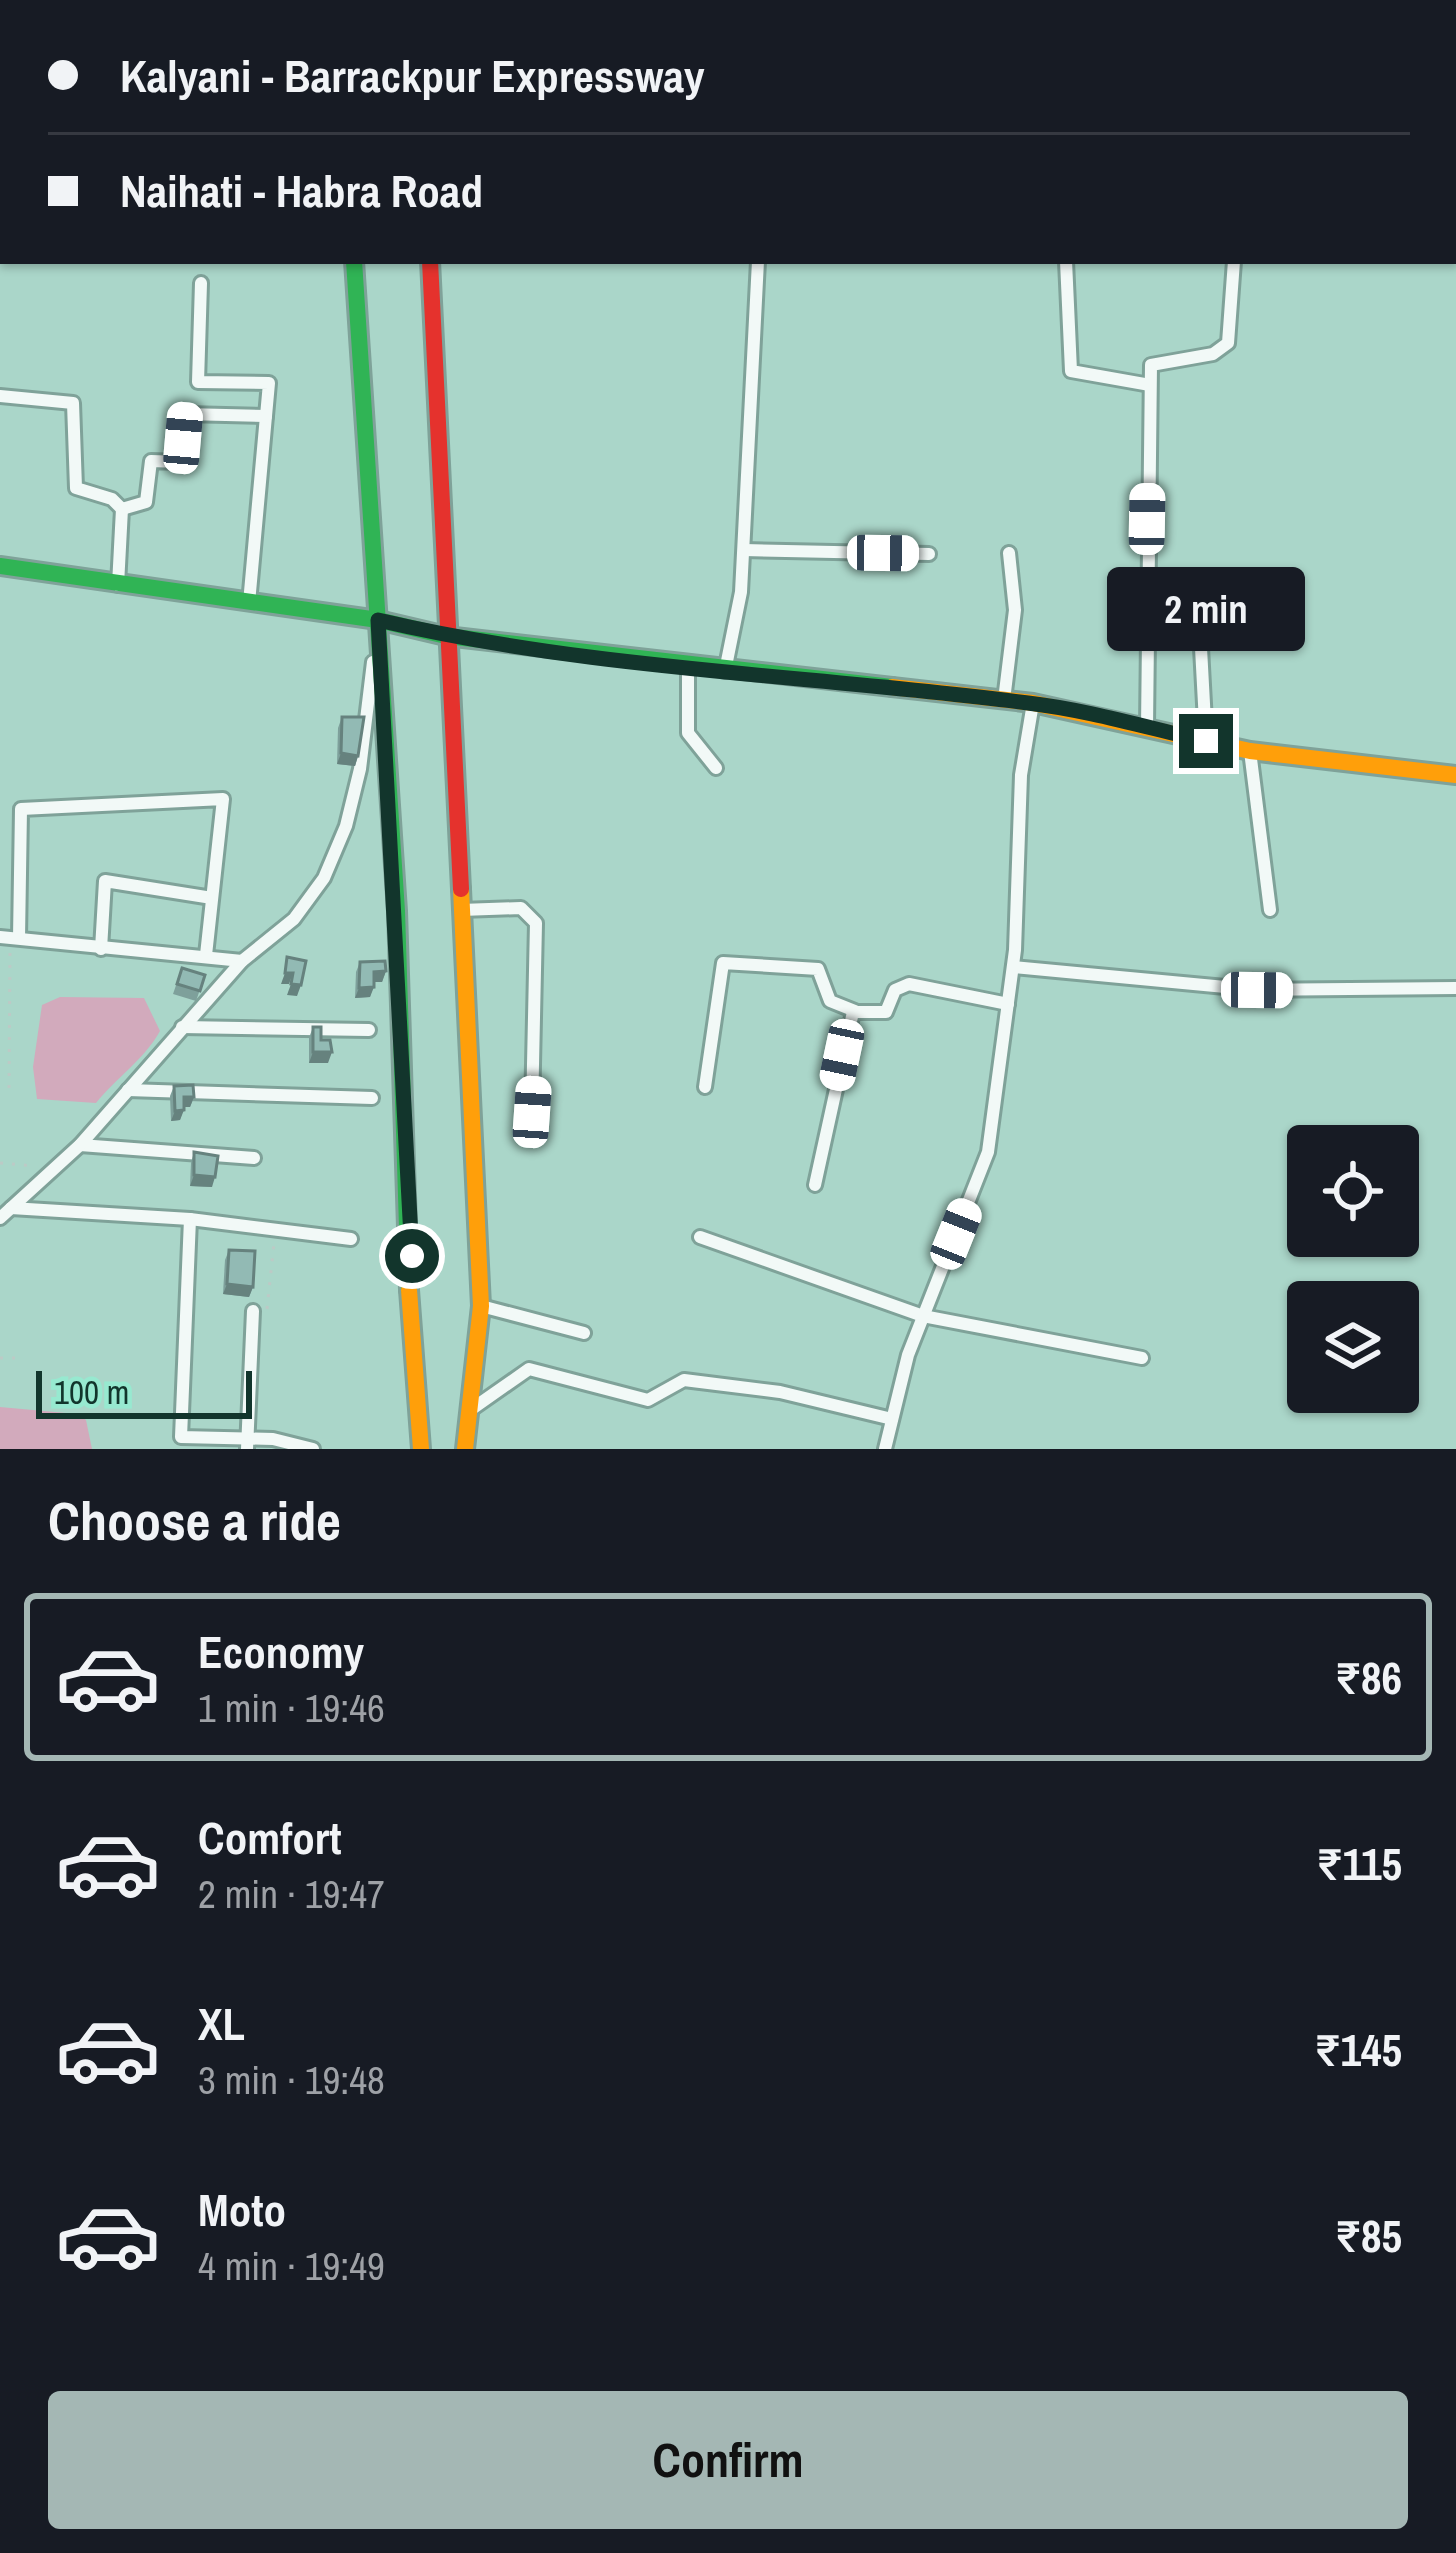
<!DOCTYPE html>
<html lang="en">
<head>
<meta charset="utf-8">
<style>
  body { margin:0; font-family:"Archivo Narrow",sans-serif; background:#20242c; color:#f1f3f6; height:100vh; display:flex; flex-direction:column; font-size:45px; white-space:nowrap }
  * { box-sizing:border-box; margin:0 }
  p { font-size:39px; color:#9ea1a6 }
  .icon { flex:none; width:66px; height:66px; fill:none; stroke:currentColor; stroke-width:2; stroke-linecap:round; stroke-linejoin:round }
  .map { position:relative; height:1449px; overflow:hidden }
  .drawer { display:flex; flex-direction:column; background:#171b24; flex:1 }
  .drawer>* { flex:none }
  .banner { position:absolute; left:0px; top:0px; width:1458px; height:264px; box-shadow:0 3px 9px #0004; display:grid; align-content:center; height:264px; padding:0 48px; background:#171b24 }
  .fabs { position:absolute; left:1287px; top:1125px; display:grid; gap:24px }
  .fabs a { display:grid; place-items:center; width:132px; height:132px; border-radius:12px; background:#171b24; box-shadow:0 3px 9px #0004; font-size:60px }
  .scale { position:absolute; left:36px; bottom:30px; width:216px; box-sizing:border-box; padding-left:12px; border:6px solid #12352c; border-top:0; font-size:33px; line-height:42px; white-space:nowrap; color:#12352c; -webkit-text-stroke:9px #97e9d0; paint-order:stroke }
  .end { position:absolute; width:54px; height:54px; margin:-27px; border:15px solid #12352c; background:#fff; box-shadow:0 0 0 6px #fff }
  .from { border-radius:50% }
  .bubble { position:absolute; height:84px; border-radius:12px; background:#171b24; box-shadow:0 3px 9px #0004; font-size:39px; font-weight:700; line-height:84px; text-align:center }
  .car { position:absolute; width:36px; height:72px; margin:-36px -18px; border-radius:15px; box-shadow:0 0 9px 3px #0007; background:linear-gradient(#fff 24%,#345 0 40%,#fff 0 76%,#345 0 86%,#fff 0) }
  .banner b { display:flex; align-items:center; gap:42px; height:114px; font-size:45px }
  .banner b+b { border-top:3px solid #363941 }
  .banner i { width:30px; height:30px; background:#f1f3f6 }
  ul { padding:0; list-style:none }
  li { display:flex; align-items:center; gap:36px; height:168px; margin:0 24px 18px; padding:0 24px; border:6px solid transparent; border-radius:12px }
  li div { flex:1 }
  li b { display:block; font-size:45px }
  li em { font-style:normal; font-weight:700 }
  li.current { border-color:#a4b7b4 }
  li>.icon { width:108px; height:108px; stroke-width:1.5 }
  h2 { padding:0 48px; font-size:54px; line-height:144px }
  .action { display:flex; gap:24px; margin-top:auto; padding:24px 48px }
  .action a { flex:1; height:138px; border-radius:12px; background:#a4b7b4; color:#111; font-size:48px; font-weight:700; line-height:138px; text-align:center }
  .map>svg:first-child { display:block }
  .water { fill:#d2aabc }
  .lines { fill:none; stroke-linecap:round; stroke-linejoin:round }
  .street-casing { stroke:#7fa299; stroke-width:18 }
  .fast-casing { stroke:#7fa299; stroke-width:22 }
  .slow-casing { stroke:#7fa299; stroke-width:22 }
  .jam-casing { stroke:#7fa299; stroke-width:22 }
  .path { stroke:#bccac6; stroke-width:3; stroke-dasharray:3 9; stroke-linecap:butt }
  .street { stroke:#f2f9f7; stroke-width:12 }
  .fast { stroke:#30b455; stroke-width:16 }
  .slow { stroke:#ff9f0a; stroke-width:16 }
  .jam { stroke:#e5322d; stroke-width:16 }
  .wall { fill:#7ea09b }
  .shaded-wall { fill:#66827e }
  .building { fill:#92bab4; stroke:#66827e; stroke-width:3 }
  .route { stroke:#12352c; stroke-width:15 }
</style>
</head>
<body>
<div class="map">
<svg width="1456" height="1449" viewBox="0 0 1456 1449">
  <rect width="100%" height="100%" fill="#aad6c9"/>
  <g class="water">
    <path d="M60,997L144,998L160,1031C143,1061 117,1077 96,1103L37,1099L33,1067L42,1005Z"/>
    <path d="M0,1407L77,1414L86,1420L92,1449H0Z"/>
  </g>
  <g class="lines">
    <g class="street-casing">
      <g id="street">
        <path d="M564,0L565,3"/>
        <path d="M814,0L815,3"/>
        <path d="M1152,3V0"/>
        <path d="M1199,3L1212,0"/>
        <path d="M1455,218L1456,223"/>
        <path d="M1066,261L1071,371L1150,385"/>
        <path d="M201,283L198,382L269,383L249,603"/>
        <path d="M0,396L73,403L76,488L112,499L122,509"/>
        <path d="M122,509L146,502L151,461L180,462L185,414L266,416"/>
        <path d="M744,550L929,554"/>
        <path d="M118,585L122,509"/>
        <path d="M1198,592L1206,741"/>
        <path d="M688,668V733L716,768"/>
        <path d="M725,671L741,592L758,261"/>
        <path d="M1004,700L1015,610L1009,553"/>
        <path d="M1147,728L1151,365L1213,354L1228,343L1234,261"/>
        <path d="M1250,751L1270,910"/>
        <path d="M461,910L521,908L536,923L532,1112"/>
        <path d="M0,937L242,961"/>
        <path d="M19,938L21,809L223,799L206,955"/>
        <path d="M101,949L105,881L212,898"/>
        <path d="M1013,967L1257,990L1456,988"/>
        <path d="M182,1027L369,1030"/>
        <path d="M705,1087L723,963L818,969L830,1001L855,1011"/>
        <path d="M128,1090L372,1098"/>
        <path d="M80,1145L254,1158"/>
        <path d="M815,1185L853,1012H886L895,990L909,984L1008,1004"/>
        <path d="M11,1208L190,1219L351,1239"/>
        <path d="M0,1218L80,1145L242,961L294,919L324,878L346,826L360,769L373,662"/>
        <path d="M190,1219L181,1437L273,1439L313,1449"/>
        <path d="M700,1237L923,1316L1142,1358"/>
        <path d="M481,1306L584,1333"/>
        <path d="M469,1411L529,1369L648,1400L684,1380L780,1392L892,1419"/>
        <path d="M247,1449L253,1311"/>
        <path d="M885,1449L908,1355L988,1152L1015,950L1021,775L1033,703"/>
      </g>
    </g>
    <g class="fast-casing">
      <g id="fast">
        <path d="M339,0V3"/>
        <path d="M354,261L397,911L409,1290"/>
        <path d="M0,566L378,620L446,636L892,687"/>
      </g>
    </g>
    <g class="slow-casing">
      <g id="slow">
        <path d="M410,0V3"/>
        <path d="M892,687L1033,703L1250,751L1456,775"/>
        <path d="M461,889L481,1306L465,1449"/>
        <path d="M409,1290L421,1449"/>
      </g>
    </g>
    <g class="jam-casing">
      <path id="jam" d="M430,261L461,889"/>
    </g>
    <g class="path">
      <path d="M9,1088L10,952"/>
      <path d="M0,1163L34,1166"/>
      <path d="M267,1309L274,1243"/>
      <path d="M0,1358H18"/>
    </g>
    <use href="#street" class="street"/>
    <use href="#fast" class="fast"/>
    <use href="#slow" class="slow"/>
    <use href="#jam" class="jam"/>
  </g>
  <g class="wall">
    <path d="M342,717L358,756L355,766L337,764L338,728Z"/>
    <path d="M360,962L386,971L382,982H374L370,997L355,998L356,972Z"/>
    <path d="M182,968L205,975L196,1001L173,994Z"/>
    <path d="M313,1027L321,1040L328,1063H309V1038Z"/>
    <path d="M174,1086L194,1097L190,1107H184L180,1120L171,1121L170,1096Z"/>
    <path d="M194,1152L212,1187L190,1186L191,1163Z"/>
    <path d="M229,1250L253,1287L249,1297L223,1294L225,1260Z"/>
  </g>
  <g class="shaded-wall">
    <path d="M341,753L358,756L355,766L337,764Z"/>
    <path d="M386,971L382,982H370L374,972Z"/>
    <path d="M285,973H293L289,984H281Z"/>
    <path d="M291,984L301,985L297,996L287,995Z"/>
    <path d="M374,987L370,997L355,998L359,988Z"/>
    <path d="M313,1052H332L328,1063H309Z"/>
    <path d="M184,1097H194L190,1107H180Z"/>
    <path d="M184,1110L180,1120L171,1121L175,1111Z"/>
    <path d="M194,1175L215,1177L212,1187L190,1186Z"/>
    <path d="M227,1284L253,1287L249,1297L223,1294Z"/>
  </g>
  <g class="building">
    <path d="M342,717H364L358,756L341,753Z"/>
    <path d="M287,957L306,961L301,985L291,984L293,973H285Z"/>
    <path d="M385,961L386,971L374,972V987L359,988L360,962Z"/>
    <path d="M182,968L205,975L200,991L177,984Z"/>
    <path d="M313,1027H321V1040H330L332,1052H313Z"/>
    <path d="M193,1085L194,1097H184V1110L175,1111L174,1086Z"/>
    <path d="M194,1152L218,1156L215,1177L194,1175Z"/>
    <path d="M229,1250L255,1251L253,1287L227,1284Z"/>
  </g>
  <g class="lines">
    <path class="route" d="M412,1256L378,620C591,670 812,675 1028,703C1088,710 1148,728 1206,741"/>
  </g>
</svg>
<div class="fabs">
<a><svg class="icon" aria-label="locate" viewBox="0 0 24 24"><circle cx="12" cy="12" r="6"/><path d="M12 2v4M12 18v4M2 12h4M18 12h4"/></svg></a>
<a><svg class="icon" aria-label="layers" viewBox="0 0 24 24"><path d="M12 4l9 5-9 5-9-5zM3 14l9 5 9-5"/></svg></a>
</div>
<div class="scale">100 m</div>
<i class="end from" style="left:412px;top:1256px"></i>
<i class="end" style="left:1206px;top:741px"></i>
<div class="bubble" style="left:1107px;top:567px;width:198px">2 min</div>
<i class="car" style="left:183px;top:438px;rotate:5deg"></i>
<i class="car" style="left:1147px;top:519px;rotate:1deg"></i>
<i class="car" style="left:883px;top:553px;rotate:91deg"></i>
<i class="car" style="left:1257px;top:990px;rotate:91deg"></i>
<i class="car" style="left:842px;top:1055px;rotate:192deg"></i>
<i class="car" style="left:532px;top:1112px;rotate:4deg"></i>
<i class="car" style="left:956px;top:1234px;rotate:22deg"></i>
<div class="banner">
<b><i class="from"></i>Kalyani - Barrackpur Expressway</b>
<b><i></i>Naihati - Habra Road</b>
</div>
</div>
<section class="drawer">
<h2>Choose a ride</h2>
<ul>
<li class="current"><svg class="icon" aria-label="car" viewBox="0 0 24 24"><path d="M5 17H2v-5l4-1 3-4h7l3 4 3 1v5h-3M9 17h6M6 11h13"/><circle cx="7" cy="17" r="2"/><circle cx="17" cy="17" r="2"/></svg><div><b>Economy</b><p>1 min · 19:46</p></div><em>₹86</em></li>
<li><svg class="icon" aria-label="car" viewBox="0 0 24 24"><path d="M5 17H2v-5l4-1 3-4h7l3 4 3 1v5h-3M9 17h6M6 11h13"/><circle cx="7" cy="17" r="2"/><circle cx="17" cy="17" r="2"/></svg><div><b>Comfort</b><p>2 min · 19:47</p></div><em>₹115</em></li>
<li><svg class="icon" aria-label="car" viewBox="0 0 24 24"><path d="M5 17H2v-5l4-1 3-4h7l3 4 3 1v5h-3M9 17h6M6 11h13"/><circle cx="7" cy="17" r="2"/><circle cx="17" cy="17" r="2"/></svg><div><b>XL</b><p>3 min · 19:48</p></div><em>₹145</em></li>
<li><svg class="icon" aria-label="car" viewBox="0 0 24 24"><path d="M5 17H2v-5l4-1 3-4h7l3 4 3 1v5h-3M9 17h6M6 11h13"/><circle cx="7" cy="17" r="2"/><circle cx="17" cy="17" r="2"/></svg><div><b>Moto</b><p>4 min · 19:49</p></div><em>₹85</em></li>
</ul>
<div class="action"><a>Confirm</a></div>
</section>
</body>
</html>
